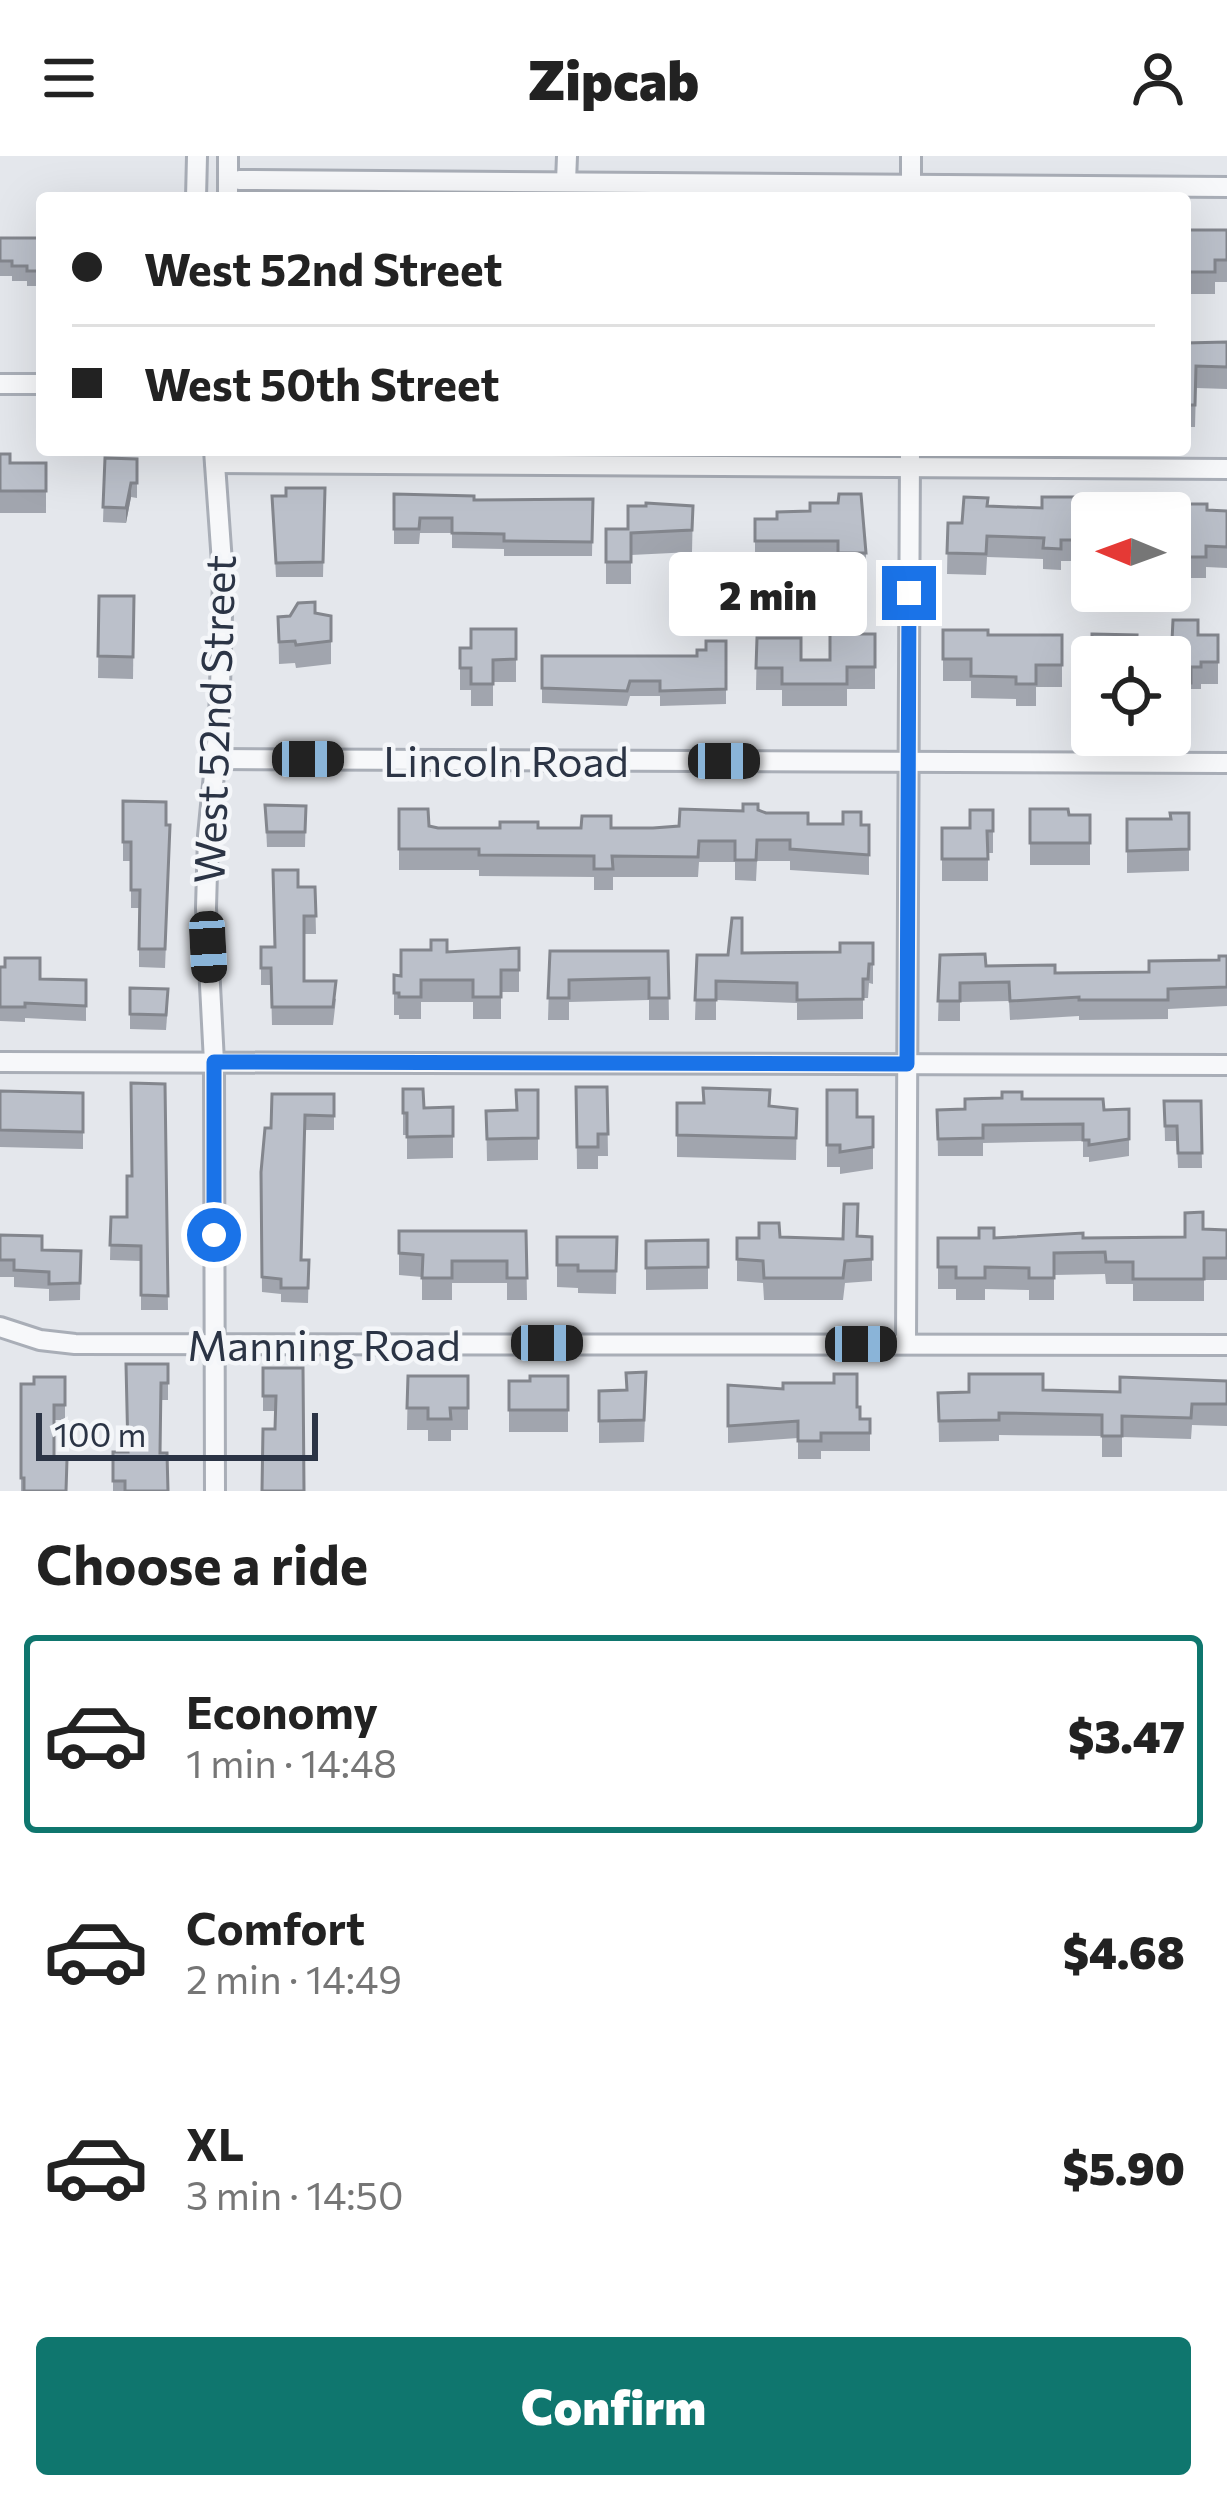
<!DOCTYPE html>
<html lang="en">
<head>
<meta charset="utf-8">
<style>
  body { margin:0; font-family:Commissioner,sans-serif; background:#f6f6f6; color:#222; height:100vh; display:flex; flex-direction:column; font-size:45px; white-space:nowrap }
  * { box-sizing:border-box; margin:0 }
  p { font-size:39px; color:#767676 }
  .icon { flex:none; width:66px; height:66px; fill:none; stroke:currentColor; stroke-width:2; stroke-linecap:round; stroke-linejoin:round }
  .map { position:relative; height:1335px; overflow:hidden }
  .panel { display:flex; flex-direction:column; background:#fff; flex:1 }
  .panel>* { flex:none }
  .banner { position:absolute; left:36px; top:36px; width:1155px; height:264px; border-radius:12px; box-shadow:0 12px 48px #0002; display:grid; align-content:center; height:264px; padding:0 36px; background:#fff }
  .needle { width:78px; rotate:271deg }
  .controls { position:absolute; left:1071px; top:336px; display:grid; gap:24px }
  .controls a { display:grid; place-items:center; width:120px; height:120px; border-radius:12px; background:#fff; box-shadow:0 12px 48px #0002; font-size:60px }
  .scale { position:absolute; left:36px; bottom:30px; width:282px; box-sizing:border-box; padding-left:12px; border:6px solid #2b3445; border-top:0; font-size:33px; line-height:42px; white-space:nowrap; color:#2b3445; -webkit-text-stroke:9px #f4f6f9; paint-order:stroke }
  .end { position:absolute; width:54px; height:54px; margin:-27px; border:15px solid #1a73e8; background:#fff; box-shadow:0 0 0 6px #fff }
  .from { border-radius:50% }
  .bubble { position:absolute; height:84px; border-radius:12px; background:#fff; box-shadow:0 12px 48px #0002; font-size:39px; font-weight:800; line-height:84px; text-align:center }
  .car { position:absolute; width:36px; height:72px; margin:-36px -18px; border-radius:15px; box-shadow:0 0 9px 3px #0007; background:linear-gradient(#222 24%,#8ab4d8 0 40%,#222 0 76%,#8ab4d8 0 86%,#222 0) }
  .banner b { display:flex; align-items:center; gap:42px; height:114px; font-size:45px }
  .banner b+b { border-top:3px solid #e0e0e0 }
  .banner i { width:30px; height:30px; background:#222 }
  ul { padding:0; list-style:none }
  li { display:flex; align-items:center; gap:36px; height:198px; margin:0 24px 18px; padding:0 12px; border:6px solid transparent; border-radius:12px }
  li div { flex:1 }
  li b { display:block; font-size:45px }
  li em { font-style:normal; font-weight:800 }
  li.selected { border-color:#0f766e }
  li>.icon { width:108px; height:108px; stroke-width:1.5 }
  h2 { padding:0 36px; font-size:54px; line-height:144px }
  .cta { display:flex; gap:24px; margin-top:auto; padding:24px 36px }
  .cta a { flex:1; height:138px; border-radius:12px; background:#0f766e; color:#fff; font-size:48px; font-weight:800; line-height:138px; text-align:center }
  header { display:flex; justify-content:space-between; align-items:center; height:156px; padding:0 36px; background:#fff; font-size:54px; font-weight:800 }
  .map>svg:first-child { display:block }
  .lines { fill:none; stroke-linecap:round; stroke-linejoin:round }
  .minor-casing { stroke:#a9aeb7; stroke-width:24 }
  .minor { stroke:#f7f8fa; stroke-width:18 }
  .wall { fill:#a1a5ae }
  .shaded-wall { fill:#83868d }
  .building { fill:#bbc0ca; stroke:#83868d; stroke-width:3 }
  .route { stroke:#1a73e8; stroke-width:15 }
  .labels { text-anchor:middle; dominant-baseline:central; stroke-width:9; stroke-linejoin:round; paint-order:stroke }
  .street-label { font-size:42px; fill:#2b3445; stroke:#f4f6f9 }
</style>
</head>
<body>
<header><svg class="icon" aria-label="menu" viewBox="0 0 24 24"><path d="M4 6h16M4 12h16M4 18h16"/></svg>Zipcab<svg class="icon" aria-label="person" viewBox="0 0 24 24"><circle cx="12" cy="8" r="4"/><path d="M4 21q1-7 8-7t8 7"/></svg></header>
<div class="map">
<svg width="1227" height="1335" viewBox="0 0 1227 1335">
  <rect width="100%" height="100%" fill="#e4e7ec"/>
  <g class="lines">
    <g class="minor-casing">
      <g id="minor">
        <path d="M239,24L1227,31"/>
        <path d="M566,26L567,0"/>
        <path d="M196,42L197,0"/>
        <path d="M228,42V0"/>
        <path d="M911,42V0"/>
        <path d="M0,228H42"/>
        <path d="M214,294L223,421L219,567L208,680L206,752L214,906L215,1335"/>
        <path d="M215,307L1227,313"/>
        <path d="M216,603L1227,607"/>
        <path d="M0,906L1227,909"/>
        <path d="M0,1171L40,1184L75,1188L1227,1189"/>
        <path d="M906,1188L910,294"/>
      </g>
    </g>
    <use href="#minor" class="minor"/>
  </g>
  <g class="wall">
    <path d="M1185,74H1227V126H1215V138H1185Z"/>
    <path d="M0,82H42V130H27V125H12V120H0Z"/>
    <path d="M1227,186V233L1196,232L1195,271H1185V187Z"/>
    <path d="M0,298L10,307H46V357H0Z"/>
    <path d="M105,302L137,303V342L131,341L126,367L103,366Z"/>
    <path d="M325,332L323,421H276L272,340H286Z"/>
    <path d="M394,338L474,344L593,343L592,400H504V393L452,392V377H420L419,388H394Z"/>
    <path d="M693,350L692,396L631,399V428H606V373H628Z"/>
    <path d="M987,350L1092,357V405H1061V414L1043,413V403L987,401L986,419L947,418L948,367H962Z"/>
    <path d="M1207,354L1227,355V412L1206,411V422H1186V410H1170V359H1188Z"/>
    <path d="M755,363H777L866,397V416H838V404H755Z"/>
    <path d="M99,440H134L133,523L98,522Z"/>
    <path d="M315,457L331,460V508L296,512L295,507L279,508L278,461Z"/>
    <path d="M516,473V526H493V550H471V534H460V492H471Z"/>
    <path d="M943,474L988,479H1062V531H1036V550H1016V543L971,542V525H943Z"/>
    <path d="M875,478V533H847V550H782V534H756L757,482L801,504H830Z"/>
    <path d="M1198,479H1218V528H1201V533H1191V549L1170,548V504H1172Z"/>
    <path d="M726,485V548L660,550V540H630L627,550L542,547V500H697L706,494Z"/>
    <path d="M123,645L166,669L170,687L165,812L139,811V752H131V705H123Z"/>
    <path d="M265,649L306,650L305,691H267Z"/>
    <path d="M399,653L429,670L438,672H653L679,670L758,654L808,668L869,669V719L790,714V705H757L756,725L735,724V706H699L698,721H613V734H594V721L479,720V714H399Z"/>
    <path d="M1030,653L1069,659H1090V709H1030Z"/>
    <path d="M993,654V697H988V725H942V672H970Z"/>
    <path d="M1189,657V715L1127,717V663H1171Z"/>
    <path d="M298,731H315L316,778H304V825L336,843L333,869H272L271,829H261V791H275Z"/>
    <path d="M873,787V828L869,827L868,842H863V863L797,864V847L716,844V864H695L697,799L840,796Z"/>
    <path d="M519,792V836H501V863H473V846H421V863H399V859H394V819L401,820L447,796Z"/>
    <path d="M550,795H668L669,864H649V844L569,846V864H548Z"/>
    <path d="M940,799L986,810L1055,817L1149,816L1219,804L1227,800V850L1168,853V863L1079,864V860L1010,864L1009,845L960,846V865H938Z"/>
    <path d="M0,811L40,823L86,824V865L25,862V866L0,865Z"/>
    <path d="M130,832L168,848L166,874L130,873Z"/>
    <path d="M165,928L168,1154H141V1105L110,1104L111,1061H127L132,1020Z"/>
    <path d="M576,931H607L608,1000H598V1013H577Z"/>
    <path d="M403,933L424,952L453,951V1002L407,1003V979H403Z"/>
    <path d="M538,934V1004L487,1005L486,955L517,954Z"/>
    <path d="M827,934L857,961H873V1013L840,1018V1011H827Z"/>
    <path d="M0,935L83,937V993L0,991Z"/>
    <path d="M334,938V974H305L302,1104H309L308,1147L281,1146V1138L262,1136L261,1016L271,972Z"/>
    <path d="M1022,943L1104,954L1129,953V1000L1089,1006V1001H1083V985L983,987V1000H938L937,954L965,953Z"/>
    <path d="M1164,945H1201L1202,1012H1178L1177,985H1165Z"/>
    <path d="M677,947L797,953L796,1004L677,1001Z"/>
    <path d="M1203,1073L1227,1074V1124H1204V1145H1133V1128H1106L1105,1118L1054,1119V1144H1029V1134L985,1133V1144H956V1133H938V1082L1185,1081Z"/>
    <path d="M399,1075H526L527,1144H507V1127H452V1144H422V1121L399,1119Z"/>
    <path d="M0,1079L42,1094L81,1095L80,1144L49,1145V1133L14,1131V1121H0Z"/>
    <path d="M857,1080L872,1081V1125L845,1127L843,1144H764L763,1127L737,1125V1082L843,1083Z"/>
    <path d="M557,1081H617L616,1138L578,1137V1132L557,1131Z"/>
    <path d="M708,1084V1133L646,1134V1085Z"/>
    <path d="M168,1208V1244H161L160,1297L168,1335H113V1296H127Z"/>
    <path d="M263,1212H303L275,1273L276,1255H263Z"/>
    <path d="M408,1220H468V1274H451V1285H428V1274H407Z"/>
    <path d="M568,1220V1276H509V1225H530Z"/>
    <path d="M65,1221V1264H54V1303L66,1335H21V1228H34Z"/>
    <path d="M1227,1225V1270L1192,1269L1191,1283L1122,1281V1301H1102V1280L999,1279V1285L939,1286L938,1237L1043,1234L1120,1236Z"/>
    <path d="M728,1229L783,1233L857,1251L860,1263H870V1295H821V1303H798V1282L728,1287Z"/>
    <path d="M599,1235L646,1238L644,1286L599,1287Z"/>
  </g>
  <path class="shaded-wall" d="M131,327V341L126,367V352Z"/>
  <g class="building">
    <path d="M1185,74H1227V104H1215V116H1185Z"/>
    <path d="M0,82H42V115H27V110H12V105H0Z"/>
    <path d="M1227,186V211L1196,210L1195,249H1185V187Z"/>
    <path d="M0,298H10V307H46V335H0Z"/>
    <path d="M105,302L137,303V327H131L126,352L103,351Z"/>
    <path d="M286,332H325L323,406L276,407L272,340H286Z"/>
    <path d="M394,338L474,340V344L593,343L592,386L504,385V378L452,377V362H420L419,373H394Z"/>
    <path d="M839,338H861L866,397H838V385H755V363H777V356L810,355V347H838Z"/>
    <path d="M964,341L988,342L987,350L1042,352V341H1104V351H1132V357H1092V384H1061V393L1043,392L1044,382L987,380L986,398L947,397L948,367H962Z"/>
    <path d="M646,347L693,350L692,374L631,377V406H606V373H628V350H646Z"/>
    <path d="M1187,348H1207V354L1227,355V391L1206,390V401H1186V389H1170V359H1188Z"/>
    <path d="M99,440H134L133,501L98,500Z"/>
    <path d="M315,446V457L331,460V485L296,489L295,485L279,486L278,461L290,460L298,447Z"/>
    <path d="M1173,464H1198V479H1218V506H1201V511H1191V527L1170,526Z"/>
    <path d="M471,473H516V503L493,504V528H471V512H460V492H471Z"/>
    <path d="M943,474H988V479H1062V509H1036V528H1016V521L971,520V503H943Z"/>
    <path d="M830,478H875V511H847V528H782V512H756L757,482H801V504H830Z"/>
    <path d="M1092,478L1137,479L1136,501H1092Z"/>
    <path d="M706,485H726V533L660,535V525H630L627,535L542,532V500H697V494H706Z"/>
    <path d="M123,645L166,646V669H170L165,793H139L140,734H131V686H123Z"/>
    <path d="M743,648H758V654L766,657H808V668H843V656H861V669H869V699L790,693V684H757L756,704H735V685H699L698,701L612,700L613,713H594V700L479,699V693H399V653H428L429,670L438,672H500V666H538V672H581L582,660H611V672H653L679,670L680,653L743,655Z"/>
    <path d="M265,649L306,650L305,676H267Z"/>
    <path d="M1030,653H1068L1069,659H1090V687H1030Z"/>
    <path d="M970,654H993V675H987L988,703H942V672H970Z"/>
    <path d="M1170,657H1189V693L1127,695V663H1171Z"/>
    <path d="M273,714H298V731H315L316,760H304V825H336L333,851H272L271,812H261V791H275Z"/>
    <path d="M732,762H742V797L840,796V787H873V808H869L868,823H863V843L797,844V827L716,825V844H695L697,799H728Z"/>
    <path d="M431,784H447V796L519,792V814H501V841H473V824H421V841H399V837H394V819L401,820V794H431Z"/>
    <path d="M550,795H668L669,842H649V822L569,824V842H548Z"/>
    <path d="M985,798L986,810L1055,809V817L1149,816V805L1219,804V800H1227V831L1168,833V844H1079V841L1010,845L1009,826L960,827V845H938L940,799Z"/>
    <path d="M5,802H40V823L86,824V850L25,847V851H0V811H5Z"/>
    <path d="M130,832L168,833L166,859L130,858Z"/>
    <path d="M131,927L165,928L168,1140L141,1139V1090L110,1089L111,1061H127V1020H132Z"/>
    <path d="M576,931H607L608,978H598V991H577Z"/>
    <path d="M703,932L770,934L769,950L797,953L796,982L677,979V947H704Z"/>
    <path d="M403,933H423L424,952L453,951V980L407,981V957H403Z"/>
    <path d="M516,934H538V982L487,983L486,955L517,954Z"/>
    <path d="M827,934H857V961H873V991L840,996V989H827Z"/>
    <path d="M0,935L83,937V976L0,974Z"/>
    <path d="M1002,936H1022V943H1103L1104,954L1129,953V983L1089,989V984H1083V968L983,969V982L938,983L937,954L965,953V943L1002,942Z"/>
    <path d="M272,938H334V960L305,959L301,1104H309L308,1132H281V1123L262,1121L261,1016L265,972H271Z"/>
    <path d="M1164,945H1201L1202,997H1178L1177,970H1165Z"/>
    <path d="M844,1048H858L857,1080L872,1081V1103L845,1105L843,1122H764L763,1105L737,1103V1082H759V1067H779L780,1081L843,1083Z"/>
    <path d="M1203,1056V1073L1227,1074V1102H1204V1123H1133V1106H1106L1105,1096L1054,1097V1122H1029V1112L985,1111V1122H956V1111H938V1082H979V1072H994V1082L1083,1077V1082L1185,1081V1057Z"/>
    <path d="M399,1075H526L527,1122H507V1105H452V1122H422L423,1099L399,1097Z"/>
    <path d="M0,1079L42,1080V1094L81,1095L80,1127L49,1128V1116L14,1114V1104H0Z"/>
    <path d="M557,1081H617L616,1115H578V1109H557Z"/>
    <path d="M708,1084V1111L646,1112V1085Z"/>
    <path d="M126,1208H168V1227H161L160,1297H167L168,1335H125V1325H113V1296H128Z"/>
    <path d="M263,1212H303L304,1335H262L263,1273H275L276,1240H263Z"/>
    <path d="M646,1216L644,1264L599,1265V1235L627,1234L626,1217Z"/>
    <path d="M834,1218H857V1251H860V1263H870V1277H821V1285H798V1265L728,1270V1229L783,1233V1227H834Z"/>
    <path d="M969,1218H1043V1234L1120,1236V1221L1227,1225V1248H1192L1191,1262L1122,1260V1280H1102V1259L999,1257V1264L939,1265L938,1237L969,1236Z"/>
    <path d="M408,1220H468V1252H450L451,1263H428V1252H407Z"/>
    <path d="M530,1220H568V1254H509V1225H530Z"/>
    <path d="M34,1221H65V1249H54V1303H67L66,1335H24V1322H21V1228H34Z"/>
  </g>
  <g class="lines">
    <path class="route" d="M214,1079V906L907,908L909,437"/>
  </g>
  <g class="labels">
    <g class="street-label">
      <text transform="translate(213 563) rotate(-88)">West 52nd Street</text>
      <text x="506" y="604">Lincoln Road</text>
      <text x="324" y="1188">Manning Road</text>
    </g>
  </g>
</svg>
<div class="controls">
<a><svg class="needle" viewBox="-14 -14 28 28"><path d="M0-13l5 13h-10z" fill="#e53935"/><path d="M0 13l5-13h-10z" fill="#767676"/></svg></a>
<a><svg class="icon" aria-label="locate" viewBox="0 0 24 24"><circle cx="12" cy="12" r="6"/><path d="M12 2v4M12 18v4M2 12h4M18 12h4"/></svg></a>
</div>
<div class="scale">100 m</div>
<i class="end from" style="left:214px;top:1079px"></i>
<i class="end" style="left:909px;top:437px"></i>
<div class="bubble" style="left:669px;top:396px;width:198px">2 min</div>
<i class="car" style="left:308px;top:603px;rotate:90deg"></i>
<i class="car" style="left:724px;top:605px;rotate:90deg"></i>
<i class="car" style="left:208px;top:791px;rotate:177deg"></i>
<i class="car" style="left:547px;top:1187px;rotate:90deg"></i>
<i class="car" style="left:861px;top:1188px;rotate:90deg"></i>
<div class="banner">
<b><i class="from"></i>West 52nd Street</b>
<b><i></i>West 50th Street</b>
</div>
</div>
<section class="panel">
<h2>Choose a ride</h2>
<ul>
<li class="selected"><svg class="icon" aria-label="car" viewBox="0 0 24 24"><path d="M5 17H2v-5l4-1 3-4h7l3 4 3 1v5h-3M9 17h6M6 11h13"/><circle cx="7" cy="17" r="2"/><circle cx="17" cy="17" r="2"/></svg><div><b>Economy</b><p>1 min · 14:48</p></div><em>$3.47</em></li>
<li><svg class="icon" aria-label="car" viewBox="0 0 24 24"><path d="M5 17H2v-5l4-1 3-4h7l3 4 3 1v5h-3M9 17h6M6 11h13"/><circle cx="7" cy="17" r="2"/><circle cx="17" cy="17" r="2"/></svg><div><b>Comfort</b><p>2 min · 14:49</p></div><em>$4.68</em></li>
<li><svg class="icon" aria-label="car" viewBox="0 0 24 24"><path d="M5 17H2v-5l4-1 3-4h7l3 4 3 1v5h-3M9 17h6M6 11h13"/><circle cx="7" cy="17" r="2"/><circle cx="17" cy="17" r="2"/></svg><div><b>XL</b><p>3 min · 14:50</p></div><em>$5.90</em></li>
</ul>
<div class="cta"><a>Confirm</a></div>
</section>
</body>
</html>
